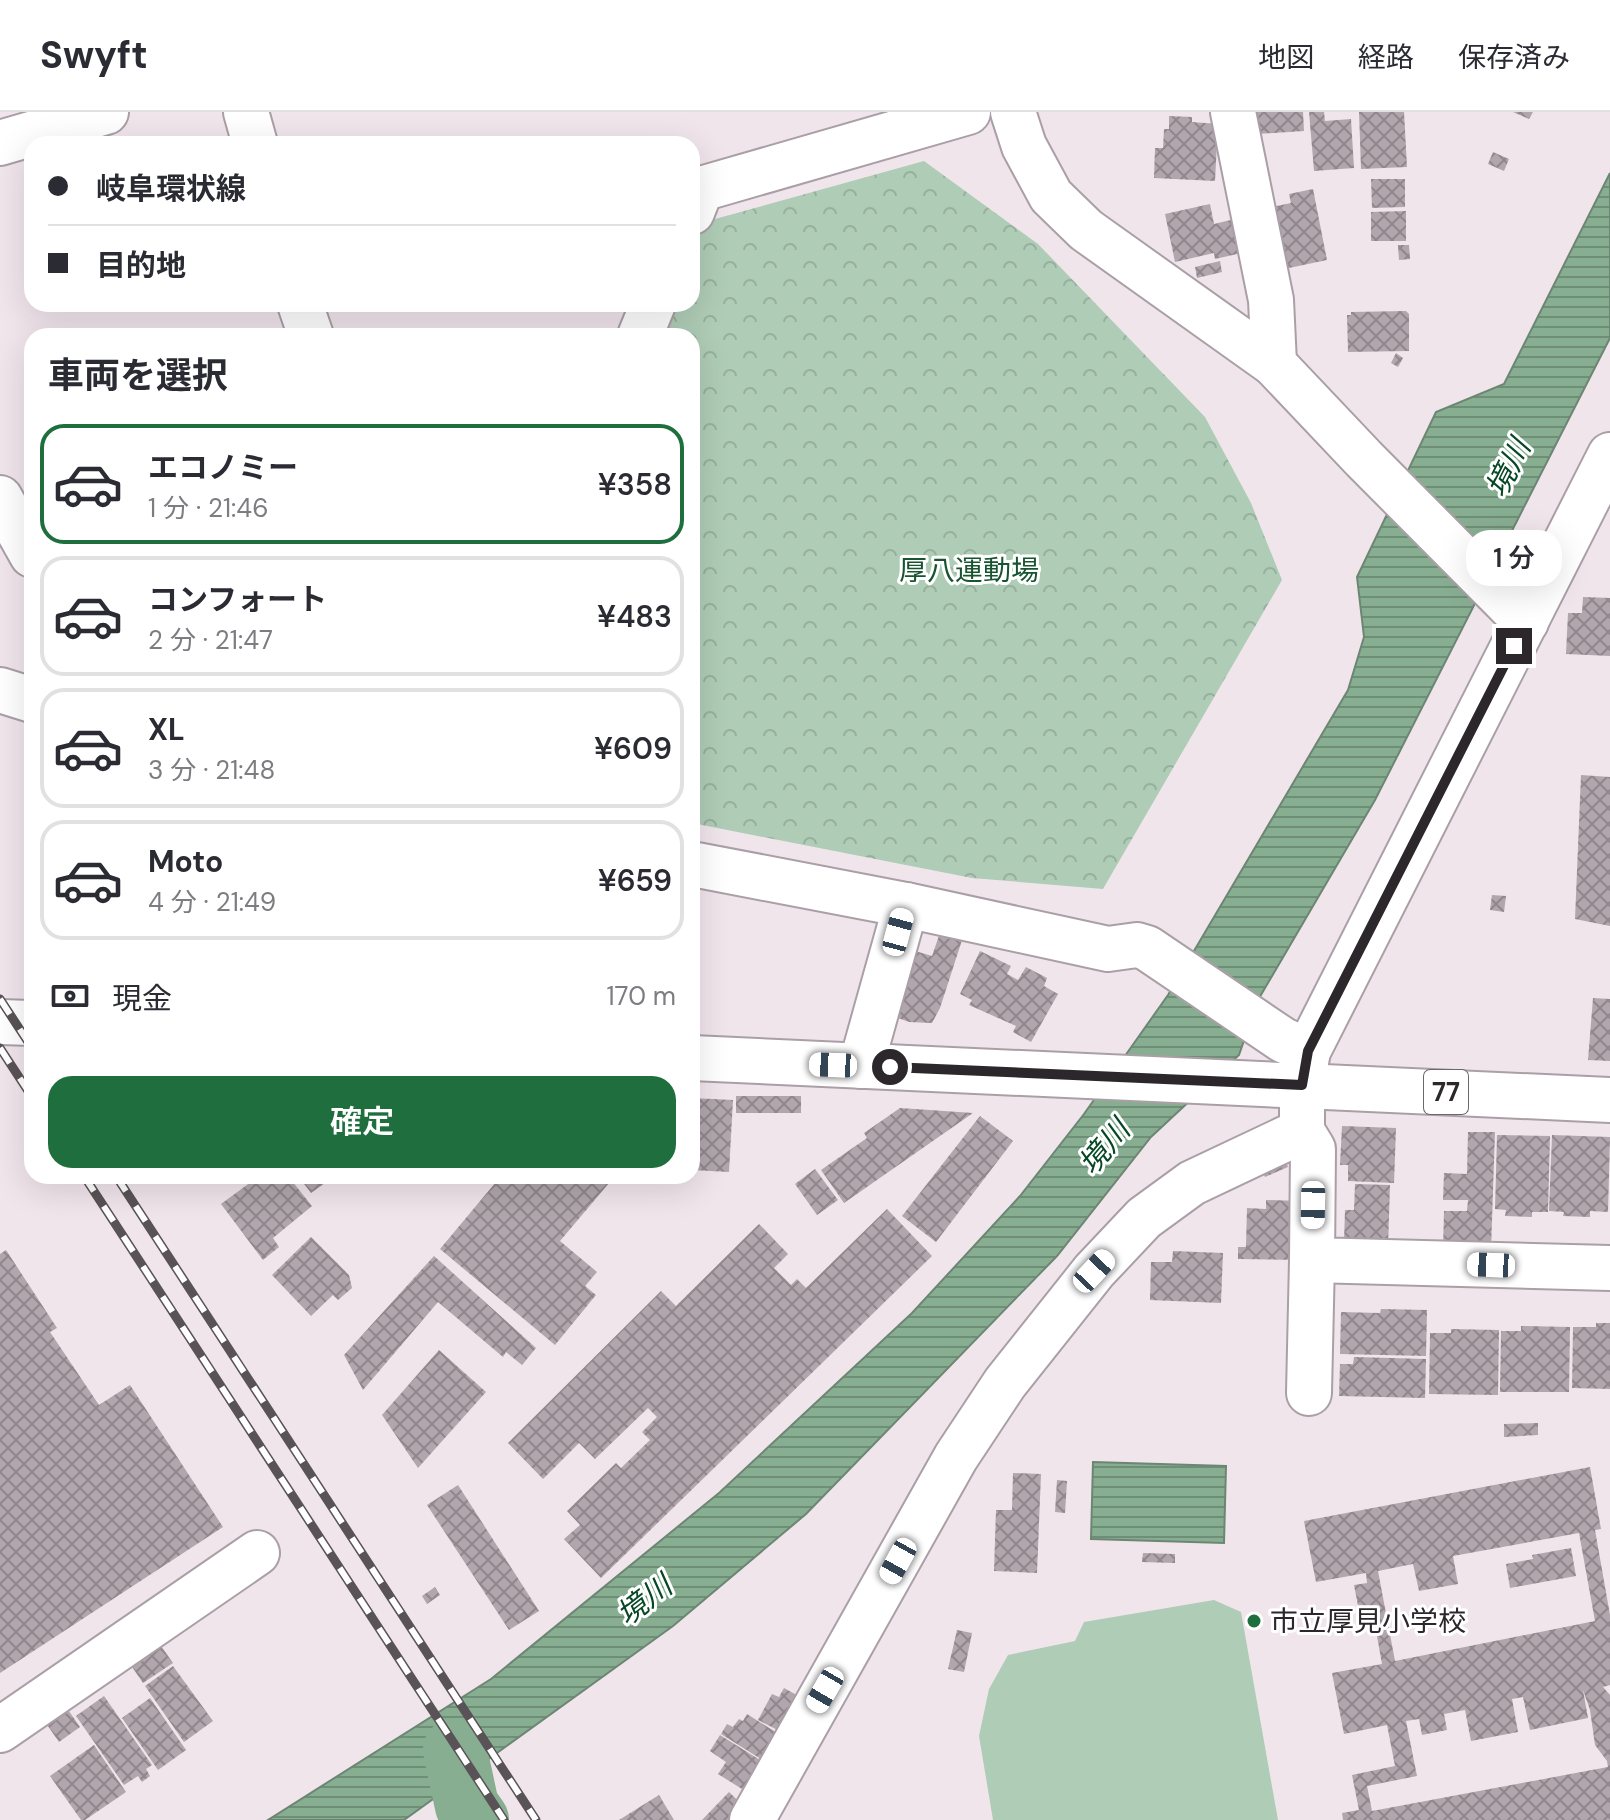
<!DOCTYPE html>
<html lang="ja">
<head>
<meta charset="utf-8">
<style>
  body { margin:0; font-family:"DM Sans","Noto Sans JP",sans-serif; background:#f2f2f3; color:#2b2b33; height:100vh; display:flex; flex-direction:column; font-size:30px; white-space:nowrap }
  * { box-sizing:border-box; margin:0 }
  p { font-size:26px; color:#7c7c81 }
  .icon { flex:none; width:44px; height:44px; fill:none; stroke:currentColor; stroke-width:2; stroke-linecap:round; stroke-linejoin:round }
  .map { position:relative; flex:1; overflow:hidden }
  .panel { position:absolute; left:24px; top:216px; width:676px; height:856px; display:flex; flex-direction:column; background:#fff; border-radius:24px; box-shadow:0 8px 32px #0002 }
  .panel>* { flex:none }
  .banner { position:absolute; left:24px; top:24px; width:676px; height:176px; border-radius:24px; box-shadow:0 8px 32px #0002; display:grid; align-content:center; height:176px; padding:0 24px; background:#fff }
  .end { position:absolute; width:36px; height:36px; margin:-18px; border:10px solid #2c272a; background:#fff; box-shadow:0 0 0 4px #fff }
  .from { border-radius:50% }
  .bubble { position:absolute; height:56px; border-radius:24px; background:#fff; box-shadow:0 8px 32px #0002; font-size:26px; font-weight:600; line-height:56px; text-align:center }
  .car { position:absolute; width:24px; height:48px; margin:-24px -12px; border-radius:10px; box-shadow:0 0 6px 2px #0007; background:linear-gradient(#fff 24%,#345 0 40%,#fff 0 76%,#345 0 86%,#fff 0) }
  .banner b { display:flex; align-items:center; gap:28px; height:76px; font-size:30px }
  .banner b+b { border-top:2px solid #e1e1e2 }
  .banner i { width:20px; height:20px; background:#2b2b33 }
  ul { padding:0; list-style:none }
  li { display:flex; align-items:center; gap:24px; height:120px; margin:0 16px 12px; padding:0 8px; border:4px solid #e1e1e2; border-radius:24px }
  li div { flex:1 }
  li b { display:block; font-size:30px }
  li em { font-style:normal; font-weight:600 }
  li.active { border-color:#1f6e3e }
  li>.icon { width:72px; height:72px; stroke-width:1.5 }
  h2 { padding:0 24px; font-size:36px; line-height:96px }
  .pay { display:flex; align-items:center; gap:20px; height:88px; padding:0 24px; font-size:30px }
  .pay p { margin-inline-start:auto }
  .cta { display:flex; gap:16px; margin-top:auto; padding:16px 24px }
  .cta a { flex:1; height:92px; border-radius:24px; background:#1f6e3e; color:#fff; font-size:32px; font-weight:600; line-height:92px; text-align:center }
  header { display:flex; align-items:center; gap:48px; box-sizing:border-box; height:112px; padding:0 40px; background:#fff; border-bottom:2px solid #e1e1e2 }
  header strong { font-size:38px }
  nav { display:flex; gap:44px; margin-inline-start:auto; font-size:28px }
  .map>svg:first-child { display:block }
  .park { fill:url(#park-crowns) }
  .garden { fill:#afccb6 }
  .water { fill:url(#water-rules); stroke:#6c8673; stroke-width:2 }
  .lines { fill:none; stroke-linecap:round; stroke-linejoin:round }
  .river { stroke:#88ae92; stroke-width:64 }
  .building { fill:url(#building-cross-hatch); fill-rule:evenodd }
  .minor-casing { stroke:#aa9fa6; stroke-width:48 }
  .major-casing { stroke:#aa9fa6; stroke-width:48 }
  .minor { stroke:#fff; stroke-width:44 }
  .major { stroke:#fff; stroke-width:44 }
  .rail-casing { stroke:#595256; stroke-width:9 }
  .rail { stroke:#fff; stroke-width:6; stroke-dasharray:18; stroke-linecap:butt }
  .route { stroke:#2c272a; stroke-width:10 }
  .poi-dot { fill:#1f6e3e; stroke:#fff; stroke-width:3 }
  .labels { text-anchor:middle; dominant-baseline:central; stroke-width:6; stroke-linejoin:round; paint-order:stroke }
  .shield { fill:#fff; stroke:#6b686a; stroke-width:2 }
  .shield-label { font-size:26px; font-weight:bold; fill:#2c272a }
  .park-label { font-size:28px; fill:#17542f; stroke:#fff }
  .poi-label { font-size:28px; fill:#2c272a; stroke:#fff; text-anchor:start }
  .water-label { font-size:30px; font-style:italic; fill:#064824; stroke:#fff }
</style>
</head>
<body>
<header>
<strong>Swyft</strong>
<nav><a>地図</a><a>経路</a><a>保存済み</a></nav>
</header>
<div class="map">
<svg width="1610" height="1708" viewBox="0 0 1610 1708">
  <defs>
    <pattern id="park-crowns" width="20" height="18" patternUnits="userSpaceOnUse" patternTransform="scale(2)"><rect width="20" height="18" fill="#afccb6"/><path d="M2 6a3 3 0 1 1 6 0M12 15a3 3 0 1 1 6 0" fill="none" stroke="#97af9d"/></pattern>
    <pattern id="water-rules" width="6" height="5" patternUnits="userSpaceOnUse" patternTransform="scale(2)"><rect width="6" height="5" fill="#88ae92"/><path d="M0 2.5h6" fill="none" stroke="#6f8e77"/></pattern>
    <pattern id="building-cross-hatch" width="8" height="8" patternUnits="userSpaceOnUse" patternTransform="scale(2)"><rect width="8" height="8" fill="#b1a6ad"/><path d="M0 0l8 8M0 8l8-8" fill="none" stroke="#90878d"/></pattern>
  </defs>
  <rect width="100%" height="100%" fill="#f1e5ec"/>
  <path class="park" d="M924,49L1038,132L1205,305L1251,391L1282,468L1103,777L972,766L692,711V224H657L668,192H692V126L697,112Z"/>
  <path class="garden" d="M1214,1488L1241,1500L1278,1708H993L979,1624L989,1577L1008,1543L1075,1529L1084,1510Z"/>
  <g class="water">
    <path d="M1610,61V226L1375,688L1258,888L1239,943L1151,1025L1057,1144L806,1402L673,1514L404,1708H268L491,1567L719,1381L912,1201L1020,1084L1084,1002L1168,883L1348,578L1364,525L1357,465L1436,300L1504,272Z"/>
    <path d="M1093,1350L1226,1354L1224,1431L1091,1427Z"/>
  </g>
  <g class="lines">
    <path class="river" d="M455,1638L467,1694L477,1708"/>
  </g>
  <g class="building">
    <path d="M1256,0H1303L1304,19L1258,22Z"/>
    <path d="M1309,0H1324L1325,9L1351,7L1354,56L1314,59Z"/>
    <path d="M1359,0H1404L1407,55L1361,57Z"/>
    <path d="M1513,0H1533L1529,7Z"/>
    <path d="M1169,4L1192,5V10L1218,12L1215,69L1154,66L1155,36H1163L1164,17H1169Z"/>
    <path d="M1493,40L1509,47L1504,59L1488,52Z"/>
    <path d="M1371,67H1405V95L1372,96Z"/>
    <path d="M1313,77L1327,148L1284,157L1272,95L1291,91L1289,82Z"/>
    <path d="M1210,92L1214,112L1239,106L1246,140L1215,147L1214,141L1175,150L1165,102Z"/>
    <path d="M1406,99V129H1371V100Z"/>
    <path d="M1398,133H1409L1410,147L1399,148Z"/>
    <path d="M1220,149L1222,160L1197,166L1195,155Z"/>
    <path d="M1406,199L1409,202V239L1348,240L1347,203H1351V200Z"/>
    <path d="M1396,241L1403,246L1398,255L1391,251Z"/>
    <path d="M1583,485L1610,486V544L1566,542L1568,501H1582Z"/>
    <path d="M1581,663L1610,665V814L1575,807Z"/>
    <path d="M1492,783L1506,784L1504,800L1490,798Z"/>
    <path d="M942,815L964,822L940,896L932,911L909,910L890,903L912,838L932,844Z"/>
    <path d="M980,839L1011,854L1007,862L1018,868L1013,876L1026,855L1047,866L1044,874L1058,882L1031,930L1013,920L1016,914L969,893L972,888L960,882Z"/>
    <path d="M1593,886L1610,887V949L1588,948Z"/>
    <rect x="736" y="984" width="65" height="17"/>
    <path d="M692,986L733,988L729,1060L692,1058Z"/>
    <path d="M900,996L973,1001L844,1091L821,1058L867,1026L864,1021Z"/>
    <path d="M980,1004L1013,1029L936,1130L902,1104Z"/>
    <path d="M1342,1014L1396,1016L1394,1071L1348,1069V1053H1340Z"/>
    <path d="M1468,1020H1495L1491,1138L1443,1137L1444,1099H1467L1468,1088H1443L1444,1061L1467,1062Z"/>
    <path d="M1497,1023L1550,1024L1548,1100H1532V1105L1505,1104L1506,1098L1495,1097Z"/>
    <path d="M1552,1023L1610,1025L1608,1100L1590,1099V1105L1563,1104L1564,1100L1549,1099Z"/>
    <path d="M1285,1047L1288,1055L1265,1065L1261,1057Z"/>
    <path d="M815,1057L838,1088L817,1103L795,1072Z"/>
    <path d="M259,1064H288L312,1094L273,1126L279,1135L263,1148L221,1092Z"/>
    <path d="M298,1064H335L311,1081Z"/>
    <path d="M501,1064H615L560,1129L597,1160L585,1174L596,1183L555,1233L440,1137Z"/>
    <path d="M1355,1072L1390,1073L1388,1136L1344,1129L1345,1098H1354Z"/>
    <path d="M1266,1088L1300,1089L1298,1148L1238,1147V1135H1246L1247,1096L1266,1097Z"/>
    <path d="M887,1097L932,1144L601,1466L564,1427L580,1413L567,1399L616,1351L621,1356L650,1328L642,1320L657,1305L648,1296L595,1347L579,1331L543,1367L508,1331L661,1179L676,1194L759,1112L788,1142L774,1156L791,1173L797,1167L806,1176Z"/>
    <path d="M311,1125L349,1163L352,1176L338,1188L333,1183L311,1204L272,1163Z"/>
    <path d="M6,1138L57,1216L50,1220L99,1293L130,1273L223,1415L0,1561V1142Z"/>
    <path d="M1173,1139L1223,1141L1221,1191L1150,1188L1151,1150H1172Z"/>
    <path d="M434,1144L536,1236L522,1253L506,1240L503,1245L438,1190L363,1278L344,1243Z"/>
    <path d="M1381,1197L1427,1198L1426,1244L1340,1242L1341,1200L1380,1201Z"/>
    <path d="M1596,1211H1610V1277L1572,1276L1573,1215H1596Z"/>
    <path d="M1521,1214L1570,1215L1569,1280H1500L1501,1219H1521Z"/>
    <path d="M1451,1217L1499,1218L1498,1283L1429,1282L1430,1221H1451Z"/>
    <path d="M439,1238L486,1280L418,1356L382,1303Z"/>
    <path d="M1354,1245L1426,1247L1425,1286L1339,1284L1340,1252H1353Z"/>
    <path d="M1538,1311V1323L1504,1325V1312Z"/>
    <path d="M1590,1355L1601,1417L1595,1418L1610,1503V1573L1603,1575L1610,1583V1708H1343L1342,1701L1359,1698L1352,1663L1395,1654L1387,1613L1344,1622L1332,1561L1382,1552L1373,1502L1360,1504L1354,1473L1367,1471L1366,1461L1316,1470L1304,1409ZM1579,1421L1595,1509L1395,1549L1378,1459L1413,1452L1419,1479L1458,1472L1453,1444ZM1583,1578L1590,1598L1595,1633L1607,1649L1608,1655L1372,1699L1367,1674L1417,1664L1406,1609L1419,1607L1422,1623L1447,1618L1444,1602L1465,1598L1471,1629L1518,1620L1512,1587L1523,1585L1530,1618L1588,1606Z"/>
    <path d="M1013,1361L1041,1362L1037,1461L994,1459L996,1398H1012Z"/>
    <path d="M1057,1368L1067,1369L1065,1401L1055,1400Z"/>
    <path d="M458,1373L539,1499L509,1518L427,1393Z"/>
    <path d="M1571,1436L1576,1464L1510,1476L1506,1452L1533,1447L1532,1443Z"/>
    <path d="M1143,1441L1175,1442V1451L1142,1450Z"/>
    <path d="M435,1475L440,1483L427,1492L422,1484Z"/>
    <path d="M957,1518L972,1521L964,1560L948,1557Z"/>
    <path d="M159,1531L173,1551L143,1571L130,1552Z"/>
    <path d="M173,1554L213,1609L184,1630L145,1574Z"/>
    <path d="M784,1576L813,1592L795,1627L758,1608L772,1582L779,1585Z"/>
    <path d="M104,1584L152,1653L146,1657L150,1664L142,1670L138,1664L124,1673L76,1604Z"/>
    <path d="M150,1586L186,1638L158,1658L122,1606Z"/>
    <path d="M64,1592L80,1615L59,1630L43,1607Z"/>
    <path d="M747,1602L787,1627L777,1657L721,1622L727,1612L733,1615L739,1607L743,1609Z"/>
    <path d="M720,1623L776,1658L758,1687L718,1662L726,1650L710,1639Z"/>
    <path d="M94,1633L126,1680L85,1708H81L50,1664Z"/>
    <path d="M729,1680L753,1703L749,1708H702Z"/>
    <path d="M659,1683L674,1708H619Z"/>
  </g>
  <g class="lines">
    <g class="minor-casing">
      <g id="minor">
        <path d="M1013,0L1024,34L1051,84L1086,118L1274,252L1364,347L1526,510"/>
        <path d="M1233,0L1271,188L1274,252"/>
        <path d="M0,31L106,0"/>
        <path d="M692,100L701,77L968,0"/>
        <path d="M640,224L653,192"/>
        <path d="M1610,343L1308,939L1302,973V1019L1313,1037L1312,1148L1610,1156"/>
        <path d="M0,386L32,443"/>
        <path d="M0,578L32,588"/>
        <path d="M692,752L906,793L1108,837L1137,833L1147,836L1283,928L1308,939"/>
        <path d="M861,954L906,793"/>
        <path d="M1309,1281L1312,1148"/>
        <path d="M0,1618L257,1441"/>
        <path d="M752,1708L956,1345L1005,1271L1094,1159L1144,1106L1192,1071L1302,1019"/>
      </g>
    </g>
    <g class="major-casing">
      <g id="major">
        <path d="M246,0L255,32"/>
        <path d="M300,192L311,224"/>
        <path d="M0,910L32,911"/>
        <path d="M692,946L1610,988"/>
      </g>
    </g>
    <use href="#minor" class="minor"/>
    <use href="#major" class="major"/>
    <g class="rail-casing">
      <g id="rail">
        <path d="M0,887L32,936"/>
        <path d="M0,936L32,985"/>
        <path d="M84,1064L504,1708"/>
        <path d="M116,1064L536,1708"/>
      </g>
    </g>
    <use href="#rail" class="rail"/>
  </g>
  <g class="lines">
    <path class="route" d="M890,955L1302,973L1308,939L1514,534"/>
  </g>
  <circle class="poi-dot" cx="1254" cy="1509" r="8"/>
  <g class="labels">
    <rect class="shield" x="1424" y="958" width="44" height="44" rx="6"/>
    <g class="shield-label">
      <text x="1446" y="980">77</text>
    </g>
    <g class="park-label">
      <text x="969" y="458">厚八運動場</text>
    </g>
    <g class="poi-label">
      <text x="1270" y="1509">市立厚見小学校</text>
    </g>
    <g class="water-label">
      <text transform="translate(1508 356) rotate(-63)">境川</text>
      <text transform="translate(1104 1035) rotate(-50)">境川</text>
      <text transform="translate(644 1488) rotate(-38)">境川</text>
    </g>
  </g>
</svg>
<i class="end from" style="left:890px;top:955px"></i>
<i class="end" style="left:1514px;top:534px"></i>
<div class="bubble" style="left:1466px;top:418px;width:96px">1 分</div>
<i class="car" style="left:898px;top:820px;rotate:15deg"></i>
<i class="car" style="left:833px;top:953px;rotate:272deg"></i>
<i class="car" style="left:1313px;top:1093px;rotate:181deg"></i>
<i class="car" style="left:1491px;top:1153px;rotate:272deg"></i>
<i class="car" style="left:1094px;top:1159px;rotate:43deg"></i>
<i class="car" style="left:898px;top:1449px;rotate:209deg"></i>
<i class="car" style="left:825px;top:1578px;rotate:210deg"></i>
<div class="banner">
<b><i class="from"></i>岐阜環状線</b>
<b><i></i>目的地</b>
</div>
<section class="panel">
<h2>車両を選択</h2>
<ul>
<li class="active"><svg class="icon" aria-label="car" viewBox="0 0 24 24"><path d="M5 17H2v-5l4-1 3-4h7l3 4 3 1v5h-3M9 17h6M6 11h13"/><circle cx="7" cy="17" r="2"/><circle cx="17" cy="17" r="2"/></svg><div><b>エコノミー</b><p>1 分 · 21:46</p></div><em>¥358</em></li>
<li><svg class="icon" aria-label="car" viewBox="0 0 24 24"><path d="M5 17H2v-5l4-1 3-4h7l3 4 3 1v5h-3M9 17h6M6 11h13"/><circle cx="7" cy="17" r="2"/><circle cx="17" cy="17" r="2"/></svg><div><b>コンフォート</b><p>2 分 · 21:47</p></div><em>¥483</em></li>
<li><svg class="icon" aria-label="car" viewBox="0 0 24 24"><path d="M5 17H2v-5l4-1 3-4h7l3 4 3 1v5h-3M9 17h6M6 11h13"/><circle cx="7" cy="17" r="2"/><circle cx="17" cy="17" r="2"/></svg><div><b>XL</b><p>3 分 · 21:48</p></div><em>¥609</em></li>
<li><svg class="icon" aria-label="car" viewBox="0 0 24 24"><path d="M5 17H2v-5l4-1 3-4h7l3 4 3 1v5h-3M9 17h6M6 11h13"/><circle cx="7" cy="17" r="2"/><circle cx="17" cy="17" r="2"/></svg><div><b>Moto</b><p>4 分 · 21:49</p></div><em>¥659</em></li>
</ul>
<div class="pay"><svg class="icon" aria-label="cash" viewBox="0 0 24 24"><path d="M3 7h18v10H3z"/><circle cx="12" cy="12" r="2"/></svg>現金<p>170 m</p></div>
<div class="cta"><a>確定</a></div>
</section>
</div>
</body>
</html>
